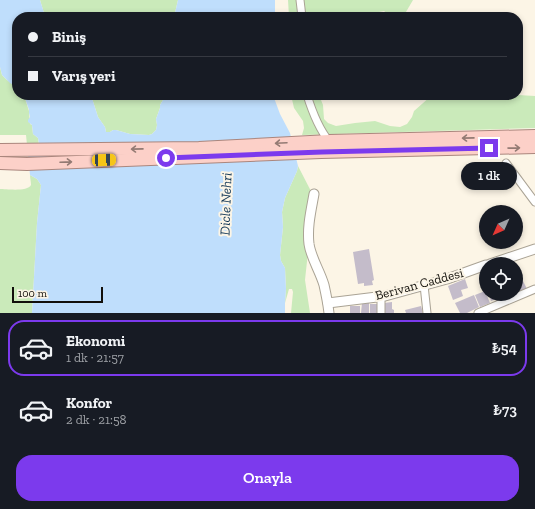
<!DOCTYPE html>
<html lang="tr">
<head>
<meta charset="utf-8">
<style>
  body { margin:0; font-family:"Zilla Slab",serif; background:#20242c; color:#f1f3f6; height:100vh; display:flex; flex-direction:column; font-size:15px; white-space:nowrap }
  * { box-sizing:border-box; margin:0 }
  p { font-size:13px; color:#9ea1a6 }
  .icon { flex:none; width:22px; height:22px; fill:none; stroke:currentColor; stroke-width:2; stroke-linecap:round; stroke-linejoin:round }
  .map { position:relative; height:313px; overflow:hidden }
  .sheet { display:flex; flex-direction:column; background:#171b24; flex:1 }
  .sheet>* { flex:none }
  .hud { position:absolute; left:12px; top:12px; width:511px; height:88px; border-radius:16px; box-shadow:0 2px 6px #0003; display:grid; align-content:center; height:88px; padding:0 16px; background:#171b24 }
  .needle { width:26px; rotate:225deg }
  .tools { position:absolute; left:479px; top:205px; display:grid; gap:8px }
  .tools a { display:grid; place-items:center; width:44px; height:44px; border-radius:50%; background:#171b24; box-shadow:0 2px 6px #0003; font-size:20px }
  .scale { position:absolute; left:12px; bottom:10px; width:91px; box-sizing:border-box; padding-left:4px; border:2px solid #12100b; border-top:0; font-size:11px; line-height:14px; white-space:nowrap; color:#12100b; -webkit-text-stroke:3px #fcf5e6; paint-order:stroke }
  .end { position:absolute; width:18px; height:18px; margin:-9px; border:5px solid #7c3aed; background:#fff; box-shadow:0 0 0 2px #fff }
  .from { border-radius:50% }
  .bubble { position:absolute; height:28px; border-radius:14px; background:#171b24; box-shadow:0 2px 6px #0003; font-size:13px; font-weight:600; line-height:28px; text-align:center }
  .car { position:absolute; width:12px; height:24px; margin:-12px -6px; border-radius:5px; box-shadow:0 0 3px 1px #0007; background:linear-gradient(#f5c518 24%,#345 0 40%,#f5c518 0 76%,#345 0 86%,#f5c518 0) }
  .hud b { display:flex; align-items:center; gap:14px; height:38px; font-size:15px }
  .hud b+b { border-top:1px solid #363941 }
  .hud i { width:10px; height:10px; background:#f1f3f6 }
  ul { padding:7px 0 0; list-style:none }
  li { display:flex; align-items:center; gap:12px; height:56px; margin:0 8px 6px; padding:0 8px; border:2px solid transparent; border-radius:16px }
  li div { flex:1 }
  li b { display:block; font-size:15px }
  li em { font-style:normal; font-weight:600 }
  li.active { border-color:#7c3aed }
  li>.icon { width:36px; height:36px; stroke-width:1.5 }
  .primary-button { display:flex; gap:8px; margin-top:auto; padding:8px 16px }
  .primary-button a { flex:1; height:46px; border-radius:16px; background:#7c3aed; color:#fff; font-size:16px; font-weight:600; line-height:46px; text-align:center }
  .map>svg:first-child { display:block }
  .green { fill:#caeaba }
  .water { fill:#bfdefc }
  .building { fill:#c4bcca }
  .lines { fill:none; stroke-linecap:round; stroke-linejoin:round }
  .minor-casing { stroke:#aaa395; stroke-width:9 }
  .tertiary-casing { stroke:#aaa395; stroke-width:11 }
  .trunk-casing { stroke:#aa867d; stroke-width:14 }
  .minor { stroke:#fff; stroke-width:7 }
  .tertiary { stroke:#fff; stroke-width:9 }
  .trunk { stroke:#fcd0c8; stroke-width:12 }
  .oneway { stroke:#937a73 }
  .route { stroke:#7c3aed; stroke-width:5 }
  .labels { text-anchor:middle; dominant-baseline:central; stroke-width:4; stroke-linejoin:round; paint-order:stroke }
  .street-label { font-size:13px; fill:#12100b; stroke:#fcf5e6 }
  .water-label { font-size:14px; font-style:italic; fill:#0f3556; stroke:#fcf5e6 }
</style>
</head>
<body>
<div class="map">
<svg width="535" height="313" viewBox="0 0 535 313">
  <rect width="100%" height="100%" fill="#fcf5e6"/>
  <g class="green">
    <path d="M40,0H178L174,17H47L44,13Z"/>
    <path d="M288,0H413L403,17H390L388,14L384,11L379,12L376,17H289Z"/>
    <path d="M0,67L2,75L7,80L17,87V95H24L29,111V113L30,124L32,125L33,134L38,138L39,145H27L26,135H0Z"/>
    <path d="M91,95H166L160,105V108L156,119L157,125L156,130L152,134L149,135L130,134L116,130H113L110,132H106L105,127L98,117Z"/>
    <path d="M291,95H319L323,105L324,119L328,123L336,126L355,123L375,121L390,126L400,127L407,124L412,117L414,111L431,96L518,95L535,96V128L302,135L304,128L303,121L294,108Z"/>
    <path d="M298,166L314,197L305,280L310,313H291L293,292L292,289H289L285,303L286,289L285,268L281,261L280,255L283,227L282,212L285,198L297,171Z"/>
    <path d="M30,175L37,179L41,185L37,223L32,313H0V189C6,189 28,192 31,185C31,182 30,178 30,175Z"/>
  </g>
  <g class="water">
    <path d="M0,0H40L44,13L47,17H17V87L10,83L2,75L0,67Z"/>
    <path d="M178,0H275V15L274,17H174Z"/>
    <path d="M24,95H91L98,117L105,127L106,132H110L113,130H116L130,134L149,135L152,134L156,130L157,125L156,119L160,108V105L166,95H273L280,114L290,133L298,166L297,171L285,198L282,212L283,227L280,255L281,261L285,268L286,289L285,303V313H32L37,223L41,185L37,179L30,175L27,145L39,144L38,138L33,134L32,125L28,122V120L30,117L29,113V110Z"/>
  </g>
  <g class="building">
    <path d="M369,249L374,280L372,281L373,285L364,286V283L358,284L353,252Z"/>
    <path d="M486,274V286L484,283H483L481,276Z"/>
    <path d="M521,277L527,289L520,292L516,285V280Z"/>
    <path d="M465,279L468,288L461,290L463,296L453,300L448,286Z"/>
    <path d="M485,291L490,303L480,307L475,295Z"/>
    <path d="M489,294H503L504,296L491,301Z"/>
    <path d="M474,295L479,307L467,313H460L455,303Z"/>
    <path d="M392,302V309L394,310V313H384V303Z"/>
    <path d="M362,303H369V313H361Z"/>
    <rect x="370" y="304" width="8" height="9"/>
    <rect x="350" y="306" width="10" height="7"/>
    <path d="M421,306L423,313H406L405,310Z"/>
  </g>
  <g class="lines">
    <g class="minor-casing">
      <g id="minor">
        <path d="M300,0L302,17"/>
        <path d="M307,95C312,111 318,128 329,141"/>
        <path d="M506,163L535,202"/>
        <path d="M424,285L427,313"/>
        <path d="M381,313V296"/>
        <path d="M478,313L535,289"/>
      </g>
    </g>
    <g class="tertiary-casing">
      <g id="tertiary">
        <path d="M314,194C311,211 307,227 309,244C311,258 320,271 324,285C326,294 328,304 329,313"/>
        <path d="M490,264L535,249"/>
        <path d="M328,303L385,296L447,279L486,265"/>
      </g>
    </g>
    <g class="trunk-casing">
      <g id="trunk">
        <path d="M0,150L199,148L329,141L535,136"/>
        <path d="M0,163L27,164L321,152L535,147"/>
      </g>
    </g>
    <use href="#minor" class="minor"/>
    <use href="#tertiary" class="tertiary"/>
    <use href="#trunk" class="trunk"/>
  </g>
  <defs><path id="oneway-shaft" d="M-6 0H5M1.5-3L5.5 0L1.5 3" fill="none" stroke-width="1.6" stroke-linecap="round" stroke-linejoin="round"/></defs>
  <g class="oneway">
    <use href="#oneway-shaft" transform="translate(468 138) rotate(179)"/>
    <use href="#oneway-shaft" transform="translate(281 143) rotate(177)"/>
    <use href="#oneway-shaft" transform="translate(514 148) rotate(-1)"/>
    <use href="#oneway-shaft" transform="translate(137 149) rotate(179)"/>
    <use href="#oneway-shaft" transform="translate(66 162) rotate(-2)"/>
  </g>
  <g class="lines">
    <path class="route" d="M166,158L322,152L489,148"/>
  </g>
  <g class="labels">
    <g class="street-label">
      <text transform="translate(419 284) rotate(-15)">Berivan Caddesi</text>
    </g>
    <g class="water-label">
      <text transform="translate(226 204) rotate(-88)">Dicle Nehri</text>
    </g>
  </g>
</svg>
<div class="tools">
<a><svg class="needle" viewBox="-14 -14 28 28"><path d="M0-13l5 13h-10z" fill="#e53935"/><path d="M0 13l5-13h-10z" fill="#9ea1a6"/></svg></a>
<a><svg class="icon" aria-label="locate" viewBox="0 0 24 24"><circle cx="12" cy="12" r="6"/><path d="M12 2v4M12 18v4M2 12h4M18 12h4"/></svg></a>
</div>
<div class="scale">100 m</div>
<i class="end from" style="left:166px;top:158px"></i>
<i class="end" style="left:489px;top:148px"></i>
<div class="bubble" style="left:461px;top:162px;width:56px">1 dk</div>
<i class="car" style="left:104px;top:160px;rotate:88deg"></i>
<div class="hud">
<b><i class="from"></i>Biniş</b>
<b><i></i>Varış yeri</b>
</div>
</div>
<section class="sheet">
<ul>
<li class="active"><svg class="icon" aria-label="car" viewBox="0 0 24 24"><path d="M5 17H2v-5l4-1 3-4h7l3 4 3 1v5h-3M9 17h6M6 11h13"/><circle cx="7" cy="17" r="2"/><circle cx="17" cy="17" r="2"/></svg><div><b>Ekonomi</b><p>1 dk · 21:57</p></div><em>₺54</em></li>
<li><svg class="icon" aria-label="car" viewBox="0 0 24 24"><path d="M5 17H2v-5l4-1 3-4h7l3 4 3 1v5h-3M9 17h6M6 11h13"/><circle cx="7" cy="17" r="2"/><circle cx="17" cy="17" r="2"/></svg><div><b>Konfor</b><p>2 dk · 21:58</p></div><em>₺73</em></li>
</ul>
<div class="primary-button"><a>Onayla</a></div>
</section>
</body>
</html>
